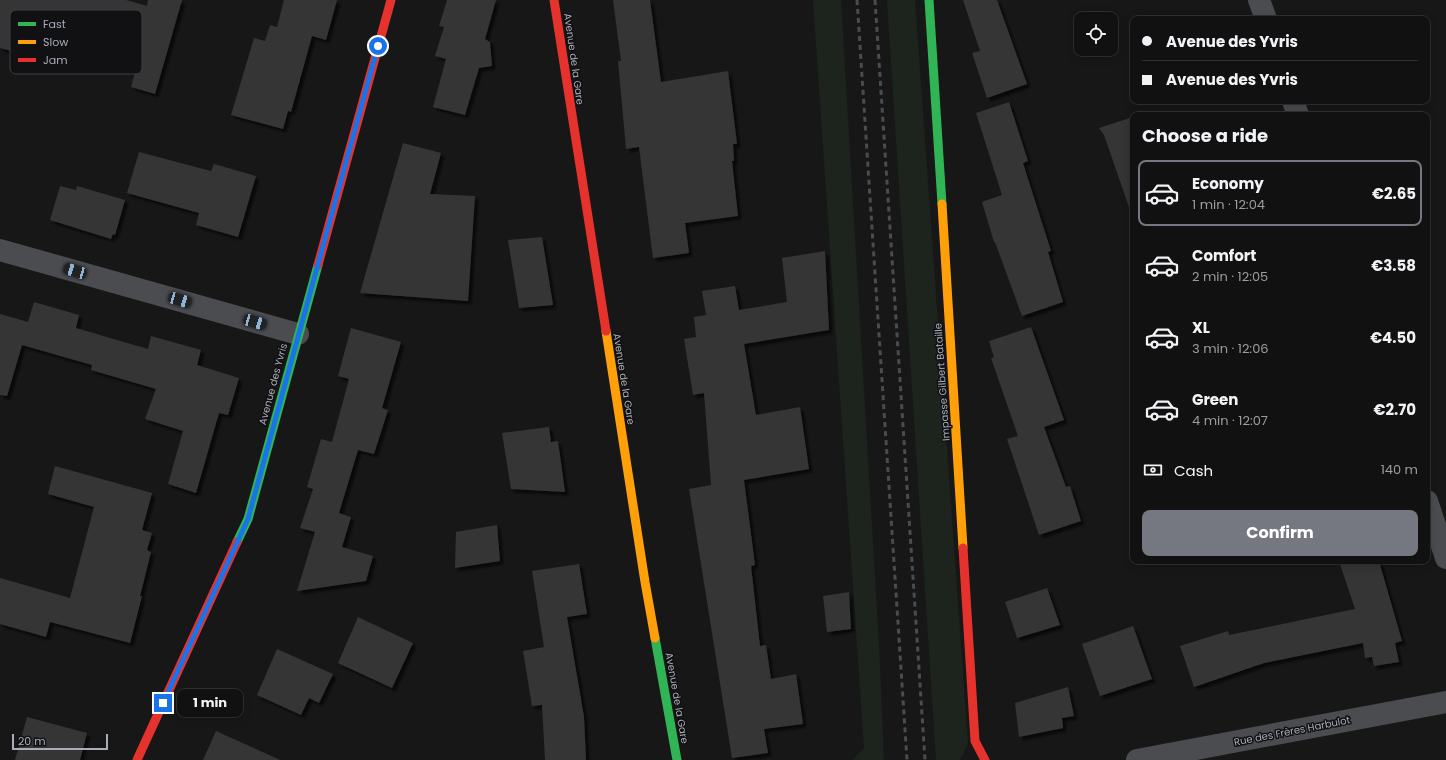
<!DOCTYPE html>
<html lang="en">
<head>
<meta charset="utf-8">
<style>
  body { margin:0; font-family:Poppins,sans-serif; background:#1e1f1f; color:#f1f3f6; height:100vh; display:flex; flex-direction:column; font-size:15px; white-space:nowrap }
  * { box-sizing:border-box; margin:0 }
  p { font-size:13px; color:#9c9d9f }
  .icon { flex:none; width:22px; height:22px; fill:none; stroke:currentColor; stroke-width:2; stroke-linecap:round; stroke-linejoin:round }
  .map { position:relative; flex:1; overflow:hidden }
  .panel { position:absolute; left:1130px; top:112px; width:300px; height:452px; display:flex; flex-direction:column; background:#111; border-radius:8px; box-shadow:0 2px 10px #0003,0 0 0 1px #303131 }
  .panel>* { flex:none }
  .guide { position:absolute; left:1130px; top:16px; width:300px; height:88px; border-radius:8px; box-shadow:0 2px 10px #0003,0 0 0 1px #303131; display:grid; align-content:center; height:88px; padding:0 12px; background:#111 }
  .tools { position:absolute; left:1074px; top:12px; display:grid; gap:8px }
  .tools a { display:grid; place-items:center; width:44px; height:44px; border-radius:8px; background:#111; box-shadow:0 2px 10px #0003,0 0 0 1px #303131; font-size:20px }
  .scale { position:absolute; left:12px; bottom:10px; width:96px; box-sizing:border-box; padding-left:4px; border:2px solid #a8adb8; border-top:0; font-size:11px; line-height:14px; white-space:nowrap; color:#a8adb8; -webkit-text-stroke:3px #111113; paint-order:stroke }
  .end { position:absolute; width:18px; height:18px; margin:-9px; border:5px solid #1a73e8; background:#fff; box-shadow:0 0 0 2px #fff }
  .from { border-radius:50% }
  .bubble { position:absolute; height:28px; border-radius:8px; background:#111; box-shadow:0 2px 10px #0003,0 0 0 1px #303131; font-size:13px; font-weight:700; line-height:28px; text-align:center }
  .car { position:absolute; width:12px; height:24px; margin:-12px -6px; border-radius:5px; box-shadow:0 0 3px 1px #0007; background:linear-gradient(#222 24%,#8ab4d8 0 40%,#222 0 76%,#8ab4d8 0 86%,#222 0) }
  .guide b { display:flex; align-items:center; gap:14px; height:38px; font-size:15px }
  .guide b+b { border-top:1px solid #303131 }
  .guide i { width:10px; height:10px; background:#f1f3f6 }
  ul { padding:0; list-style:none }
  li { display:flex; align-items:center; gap:12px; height:66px; margin:0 8px 6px; padding:0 4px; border:2px solid transparent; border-radius:8px }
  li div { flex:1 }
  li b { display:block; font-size:15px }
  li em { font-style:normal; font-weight:700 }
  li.selected { border-color:#757880 }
  li>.icon { width:36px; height:36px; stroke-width:1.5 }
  h2 { padding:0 12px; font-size:18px; line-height:48px }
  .pay { display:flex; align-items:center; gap:10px; height:44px; padding:0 12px; font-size:15px }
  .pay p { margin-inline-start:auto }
  .cta { display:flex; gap:8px; margin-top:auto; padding:8px 12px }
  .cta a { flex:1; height:46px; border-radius:8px; background:#757880; color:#fff; font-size:16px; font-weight:700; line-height:46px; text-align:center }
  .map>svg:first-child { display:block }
  .green { fill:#1d241e }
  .building { fill:#353536; filter:url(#shadow) }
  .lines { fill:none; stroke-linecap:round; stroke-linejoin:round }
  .street { stroke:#4b4c50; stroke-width:22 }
  .fast { stroke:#30b455; stroke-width:9 }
  .slow { stroke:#ff9f0a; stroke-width:9 }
  .jam { stroke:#e5322d; stroke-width:9 }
  .rail { stroke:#4b4c4f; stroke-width:3; stroke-dasharray:5 4; stroke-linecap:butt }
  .route { stroke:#1a73e8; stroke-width:5 }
  .labels { text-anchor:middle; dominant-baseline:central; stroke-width:3; stroke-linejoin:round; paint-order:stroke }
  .street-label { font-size:10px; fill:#a8adb8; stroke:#111113 }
  .key { fill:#111113; stroke:#3e4045; stroke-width:1 }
  .key-label { font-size:11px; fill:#a8adb8 }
</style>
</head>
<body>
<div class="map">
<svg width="1446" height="760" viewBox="0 0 1446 760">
  <defs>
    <filter id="shadow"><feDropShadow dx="3.5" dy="3.5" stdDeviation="1" flood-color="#0009"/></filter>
  </defs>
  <rect width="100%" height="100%" fill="#171717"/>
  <g class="green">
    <path d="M813,0H841L879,645L884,760H853L864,748Z"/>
    <path d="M887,0H915L968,744L960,760H936Z"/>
  </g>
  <g class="building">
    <path d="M0,0H126L147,6L148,0H182L155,94L131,87L141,51L112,42L37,20L27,55L0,48Z"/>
    <path d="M284,0H337L326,40L312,36L291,112L288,111L283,129L231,115L254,38L265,41L270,25L277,27Z"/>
    <path d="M447,0H496L485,39L490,42L492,66L479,68L465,115L433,107L446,59L435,56L444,27L439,26Z"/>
    <path d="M613,0H650L661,82L728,71L737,144H733L734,161H732L738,216L685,223L689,253L653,258L639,147L626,149L618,61H621Z"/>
    <path d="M963,0H997L1027,84L987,98L972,53L980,51Z"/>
    <path d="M1009,102L1028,161L1023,163L1051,251L1048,252L1063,302L1022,316L995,242H994L982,202L1002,195L976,113Z"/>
    <path d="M1133,117V206L1129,207L1104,135L1099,128Z"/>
    <path d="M403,143L441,153L430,194L475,196L468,301L360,293Z"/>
    <path d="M139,152L211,171L214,164L256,176L238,237L196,225L199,213L127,193Z"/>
    <path d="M60,186L76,190L77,186L125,200L115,235L113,234L111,239L50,220Z"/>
    <path d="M542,237L553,305L519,308L508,240Z"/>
    <path d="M825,251L829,330L744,344L756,415L800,407L809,469L744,480L755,565L751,566L760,646L766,645L771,679L796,674L803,724L764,729L768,753L732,758L689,489L711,485L704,393L693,395L684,339L696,337L694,317L706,315L702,291L735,286L739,310L787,302L782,258Z"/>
    <path d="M34,302L79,315L76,328L148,349L151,336L201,350L197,365L239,378L228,415L219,413L196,493L168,484L183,431L145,419L156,389L91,370L92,365L22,345L7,396L0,395V314L28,322Z"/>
    <path d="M1031,327L1064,420L1044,427L1066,487L1070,486L1081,521L1039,535L1007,439L1018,436L991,358L994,357L989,341Z"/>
    <path d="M351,328L401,342L382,408L388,410L374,454L358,450L339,513L351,517L342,547L373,556L366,581L297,591L315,532L300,528L313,489L307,487L321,439L332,442L349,379L338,376Z"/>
    <path d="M549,427L551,442L558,441L565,492L511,489L502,433Z"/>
    <path d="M55,466L152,493L142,530L152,533L147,550L151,552L140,596H142L130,643L50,622L46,637L0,624V578L70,598L94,507L48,494Z"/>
    <path d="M497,525L500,561L455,568L456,532Z"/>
    <path d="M1339,561H1379L1402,641L1395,643L1399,662L1374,666L1372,657L1365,658L1363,643L1264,663L1194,687L1180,646L1228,631L1229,635L1355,609Z"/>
    <path d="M579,564L587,614L567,617L584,717L586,760H545L542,705L532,706L523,651L544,647L532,571Z"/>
    <path d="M1047,588L1060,625L1017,638L1005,602Z"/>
    <path d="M849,592L851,629L827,632L823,596Z"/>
    <path d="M358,617L413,643L392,688L338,663Z"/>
    <path d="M1133,626L1152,679L1100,696L1082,644Z"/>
    <path d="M277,649L333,674L319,703L309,698L301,715L257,695Z"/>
    <path d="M1068,687L1074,716L1062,718L1063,728L1019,737L1015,703Z"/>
    <path d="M27,717L87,733L80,760H15Z"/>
    <path d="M216,731L280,760H203Z"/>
  </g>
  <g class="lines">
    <g class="street">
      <path d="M1259,0L1266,19"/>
      <path d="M1293,101L1298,115"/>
      <path d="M0,250L298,334"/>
      <path d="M1427,501L1446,558"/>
      <path d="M1137,760L1446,702"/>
    </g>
    <g class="fast">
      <path d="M929,0L942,204"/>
      <path d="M237,542L248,519L318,265"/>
      <path d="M655,638L677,760"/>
    </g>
    <g class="slow">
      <path d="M942,204L963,548"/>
      <path d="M606,331L645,582L655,638"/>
    </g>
    <g class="jam">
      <path d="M554,0L606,331"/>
      <path d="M318,265L391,0"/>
      <path d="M963,548L975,741L985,760"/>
      <path d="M137,760L237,542"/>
    </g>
    <g class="rail">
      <path d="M857,0L907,760"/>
      <path d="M875,0L925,760"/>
    </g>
  </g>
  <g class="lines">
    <path class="route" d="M163,703L248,519L378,46"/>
  </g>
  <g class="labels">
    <g class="street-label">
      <text transform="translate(574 59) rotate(82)">Avenue de la Gare</text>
      <text transform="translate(624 379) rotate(81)">Avenue de la Gare</text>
      <text transform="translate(942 382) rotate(-94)">Impasse Gilbert Bataille</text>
      <text transform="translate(273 384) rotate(-75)">Avenue des Yvris</text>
      <text transform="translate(677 698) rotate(80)">Avenue de la Gare</text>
      <text transform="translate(1292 731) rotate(-11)">Rue des Frères Harbulot</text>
    </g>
  </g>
  <rect x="10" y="10" width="132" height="64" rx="6" class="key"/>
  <rect x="18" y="22" width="18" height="4" fill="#30b455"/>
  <rect x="18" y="40" width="18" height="4" fill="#ff9f0a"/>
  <rect x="18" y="58" width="18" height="4" fill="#e5322d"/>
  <g class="key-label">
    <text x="43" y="28">Fast</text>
    <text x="43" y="46">Slow</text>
    <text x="43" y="64">Jam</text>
  </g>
</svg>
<div class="tools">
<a><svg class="icon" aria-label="locate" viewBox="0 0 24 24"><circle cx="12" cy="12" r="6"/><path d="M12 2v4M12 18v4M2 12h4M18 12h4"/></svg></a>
</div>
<div class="scale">20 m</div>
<i class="end from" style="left:378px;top:46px"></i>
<i class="end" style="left:163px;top:703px"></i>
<div class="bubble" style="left:177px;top:689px;width:66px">1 min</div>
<i class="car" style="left:75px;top:271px;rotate:286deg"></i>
<i class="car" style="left:180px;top:300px;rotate:106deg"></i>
<i class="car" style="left:255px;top:322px;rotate:106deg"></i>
<div class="guide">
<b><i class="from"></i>Avenue des Yvris</b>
<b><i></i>Avenue des Yvris</b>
</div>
<section class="panel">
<h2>Choose a ride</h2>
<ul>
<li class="selected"><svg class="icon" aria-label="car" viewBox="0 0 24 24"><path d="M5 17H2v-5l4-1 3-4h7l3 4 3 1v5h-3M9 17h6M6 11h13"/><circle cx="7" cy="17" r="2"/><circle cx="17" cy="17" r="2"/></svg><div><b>Economy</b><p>1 min · 12:04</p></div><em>€2.65</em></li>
<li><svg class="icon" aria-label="car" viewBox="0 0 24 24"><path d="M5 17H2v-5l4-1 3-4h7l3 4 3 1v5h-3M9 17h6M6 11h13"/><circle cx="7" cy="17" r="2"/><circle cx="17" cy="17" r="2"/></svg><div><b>Comfort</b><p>2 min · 12:05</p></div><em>€3.58</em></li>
<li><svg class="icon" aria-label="car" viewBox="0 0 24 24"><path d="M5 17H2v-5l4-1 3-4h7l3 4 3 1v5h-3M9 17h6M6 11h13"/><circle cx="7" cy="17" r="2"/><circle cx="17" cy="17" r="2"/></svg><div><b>XL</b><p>3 min · 12:06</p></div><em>€4.50</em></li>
<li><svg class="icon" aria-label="car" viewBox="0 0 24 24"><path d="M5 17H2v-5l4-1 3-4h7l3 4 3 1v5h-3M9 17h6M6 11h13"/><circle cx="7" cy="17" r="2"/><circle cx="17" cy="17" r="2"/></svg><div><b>Green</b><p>4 min · 12:07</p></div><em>€2.70</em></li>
</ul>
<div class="pay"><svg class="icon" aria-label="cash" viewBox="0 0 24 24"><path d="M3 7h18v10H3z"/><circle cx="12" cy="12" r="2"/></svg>Cash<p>140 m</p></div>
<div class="cta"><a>Confirm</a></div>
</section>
</div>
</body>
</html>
